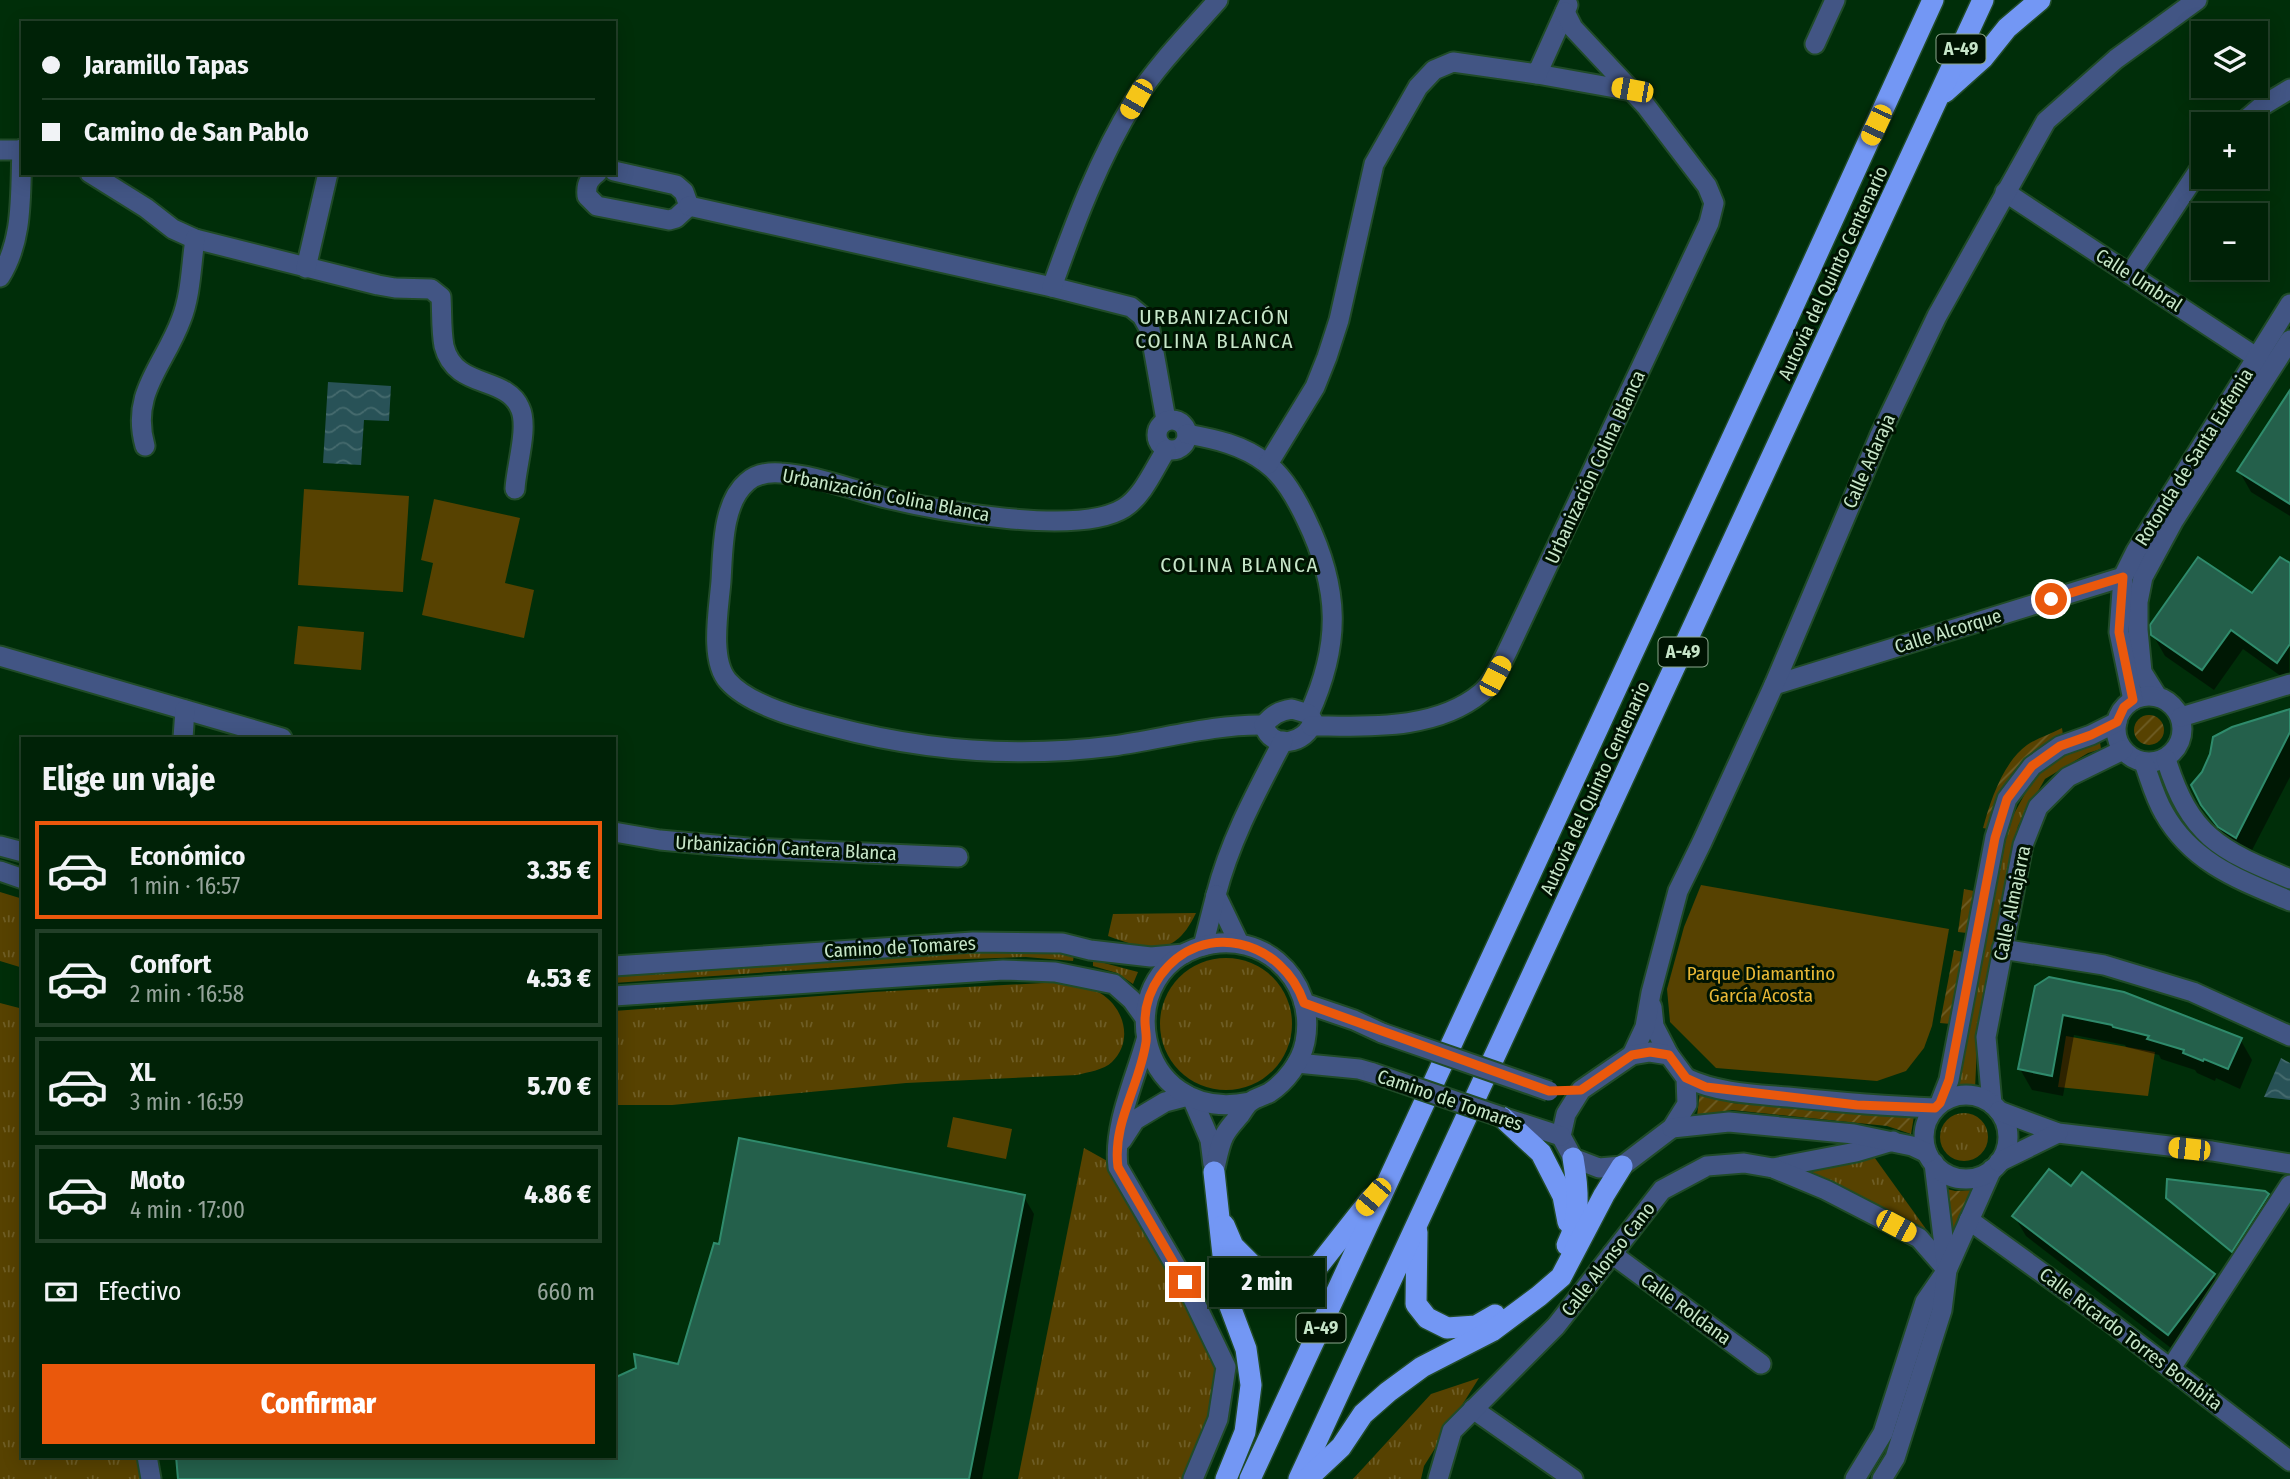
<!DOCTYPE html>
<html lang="es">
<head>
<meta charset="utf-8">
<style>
  body { margin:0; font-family:"Fira Sans Condensed",sans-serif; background:#0e2f15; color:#f1f3f6; height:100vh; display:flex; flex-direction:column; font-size:26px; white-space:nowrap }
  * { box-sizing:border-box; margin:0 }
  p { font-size:23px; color:#95a49b }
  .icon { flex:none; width:38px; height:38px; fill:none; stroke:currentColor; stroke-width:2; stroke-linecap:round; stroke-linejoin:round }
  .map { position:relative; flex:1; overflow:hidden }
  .details { position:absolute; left:21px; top:737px; width:595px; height:721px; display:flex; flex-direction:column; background:#002207; border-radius:0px; box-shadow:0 4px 18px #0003,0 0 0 2px #223f28 }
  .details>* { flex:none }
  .banner { position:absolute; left:21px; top:21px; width:595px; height:154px; border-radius:0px; box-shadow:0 4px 18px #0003,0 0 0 2px #223f28; display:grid; align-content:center; height:154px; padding:0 21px; background:#002207 }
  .fabs { position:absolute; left:2191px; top:21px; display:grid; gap:14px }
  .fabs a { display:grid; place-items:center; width:77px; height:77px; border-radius:0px; background:#002207; box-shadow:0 4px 18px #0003,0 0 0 2px #223f28; font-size:35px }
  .end { position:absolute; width:32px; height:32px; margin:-16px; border:9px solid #ea580c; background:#fff; box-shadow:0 0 0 4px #fff }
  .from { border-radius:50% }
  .bubble { position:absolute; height:49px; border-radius:0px; background:#002207; box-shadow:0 4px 18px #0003,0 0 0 2px #223f28; font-size:23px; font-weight:800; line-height:49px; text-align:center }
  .car { position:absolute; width:21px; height:42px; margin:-21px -10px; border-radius:9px; box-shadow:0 0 5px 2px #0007; background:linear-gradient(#f5c518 24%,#345 0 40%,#f5c518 0 76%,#345 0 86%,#f5c518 0) }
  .banner b { display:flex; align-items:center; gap:24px; height:66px; font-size:26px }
  .banner b+b { border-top:2px solid #223f28 }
  .banner i { width:18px; height:18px; background:#f1f3f6 }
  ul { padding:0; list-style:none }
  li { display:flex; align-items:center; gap:21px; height:98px; margin:0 14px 10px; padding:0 7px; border:4px solid #223f28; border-radius:0px }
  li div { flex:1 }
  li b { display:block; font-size:26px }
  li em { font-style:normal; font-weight:800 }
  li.selected { border-color:#ea580c }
  li>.icon { width:63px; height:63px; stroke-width:1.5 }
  h2 { padding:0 21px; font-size:32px; line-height:84px }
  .pay { display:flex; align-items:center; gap:18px; height:77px; padding:0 21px; font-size:26px }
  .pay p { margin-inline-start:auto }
  .action { display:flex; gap:14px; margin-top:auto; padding:14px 21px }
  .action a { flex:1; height:80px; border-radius:0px; background:#ea580c; color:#fff; font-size:28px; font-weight:800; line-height:80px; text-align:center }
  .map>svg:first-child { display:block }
  .grass { fill:url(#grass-tufts) }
  .park { fill:#574201 }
  .garden { fill:url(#garden-furrows) }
  .water { fill:url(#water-waves) }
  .shadow { fill:#0007 }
  .building { fill:#24604b; stroke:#2f8b6c; stroke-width:2 }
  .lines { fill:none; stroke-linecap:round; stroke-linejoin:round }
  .minor-casing { stroke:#204b28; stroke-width:23 }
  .tertiary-casing { stroke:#204b28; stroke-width:23 }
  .motorway-casing { stroke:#204b28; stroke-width:24 }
  .minor { stroke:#425584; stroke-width:19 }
  .tertiary { stroke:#425584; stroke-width:19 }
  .motorway { stroke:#7397f4; stroke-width:21 }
  .tertiary-bridge-casing { stroke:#204b28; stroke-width:23; stroke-linecap:butt }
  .tertiary-bridge { stroke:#425584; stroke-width:19 }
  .route { stroke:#ea580c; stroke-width:9 }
  .labels { text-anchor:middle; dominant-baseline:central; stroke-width:6; stroke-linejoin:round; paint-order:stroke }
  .shield { fill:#001302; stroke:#8ba78d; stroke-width:2 }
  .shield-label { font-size:18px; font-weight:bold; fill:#c7e6c9 }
  .street-label { font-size:19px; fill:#c7e6c9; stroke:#001302 }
  .park-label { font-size:19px; fill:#e9b836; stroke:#001302 }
  .neighbourhood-label { font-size:21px; letter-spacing:2px; fill:#c7e6c9; stroke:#001302 }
</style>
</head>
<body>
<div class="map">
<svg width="2290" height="1479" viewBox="0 0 2290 1479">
  <defs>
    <pattern id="grass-tufts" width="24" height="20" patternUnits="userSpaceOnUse" patternTransform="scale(1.75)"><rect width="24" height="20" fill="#574201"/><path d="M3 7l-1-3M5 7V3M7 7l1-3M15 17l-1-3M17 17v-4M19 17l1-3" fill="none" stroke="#6e5d25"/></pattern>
    <pattern id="garden-furrows" width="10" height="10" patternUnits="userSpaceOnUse" patternTransform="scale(1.75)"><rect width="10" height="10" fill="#574201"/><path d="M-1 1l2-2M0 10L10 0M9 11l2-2" fill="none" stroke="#6e5d25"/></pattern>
    <pattern id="water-waves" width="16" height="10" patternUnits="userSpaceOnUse" patternTransform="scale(1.75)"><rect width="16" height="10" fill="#285257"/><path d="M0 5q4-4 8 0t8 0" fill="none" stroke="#466b6e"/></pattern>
  </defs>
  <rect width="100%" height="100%" fill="#002e09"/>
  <g class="grass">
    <path d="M2100,742L2101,749L2088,753L2045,779L2018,826L1977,1046L1975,1089L1946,1088L1966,1044L2009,823L2034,777L2068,752Z"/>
    <path d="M0,892L23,899V968L0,961Z"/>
    <path d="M1196,913C1174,959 1149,951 1108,936L1113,914Z"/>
    <path d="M1022,949L1074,955L1073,961L1026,957L939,960L614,983V975L818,960Z"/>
    <circle cx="1226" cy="1024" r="66"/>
    <path d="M1093,960L1138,972L1133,984L1117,973L1093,966Z"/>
    <path d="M1063,982C1074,985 1090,987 1100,993C1124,1007 1134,1041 1112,1062C1104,1070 1088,1072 1077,1075L906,1083L672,1105H614V1011L873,992Z"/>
    <path d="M0,1003L23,1009V1456H147L151,1479H0Z"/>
    <circle cx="1964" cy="1137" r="24"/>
    <path d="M1084,1148L1118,1167L1226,1367L1193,1479H1018Z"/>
    <path d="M1872,1154L1926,1229L1794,1171Z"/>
    <path d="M1479,1378L1424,1466L1421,1479H1353L1431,1394Z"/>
  </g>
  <g class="park">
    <path d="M304,489L409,496L403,592L298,585Z"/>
    <path d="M434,499L520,518L505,583L534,590L524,638L422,615L433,563L421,560Z"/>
    <path d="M298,626L364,632L361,670L294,664Z"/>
    <path d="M1701,885L1949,929L1932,1026L1924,1048L1906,1071L1877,1081L1716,1068L1670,1022L1667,989L1684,927Z"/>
    <path d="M2066,1036L2155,1052L2148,1096L2058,1087Z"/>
    <path d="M953,1117L1012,1129L1006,1159L947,1147Z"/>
  </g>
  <g class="garden">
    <circle cx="2149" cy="730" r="15"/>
    <path d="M2062,728L2063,735C2017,755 2002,782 1988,829L1983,828C1990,802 2003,762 2027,745C2037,738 2051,734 2062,728Z"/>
    <path d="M1964,889L1974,891L1967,933L1958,932Z"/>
    <path d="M1954,950L1963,952L1951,1024L1940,1023Z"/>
    <path d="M1700,1091L1732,1103L1914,1116L1911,1134L1887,1126L1732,1110L1697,1116Z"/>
    <path d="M1943,1188L1955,1191L1973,1190L1958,1234L1950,1238Z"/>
  </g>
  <g class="water">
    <path d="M328,382L391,386L389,421L364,420L361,465L323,463Z"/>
    <path d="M2281,1058L2290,1063V1100L2264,1097Z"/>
  </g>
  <g class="shadow">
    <path d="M2290,404V516L2251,492L2239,471Z"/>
    <path d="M2290,565L2289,682L2243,649L2214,690L2165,656L2153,635L2252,595Z"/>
    <path d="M2290,711V777L2248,858L2232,847L2215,826L2202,804Z"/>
    <path d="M2036,987L2240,1039L2252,1060L2240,1089L2216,1078L2215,1081L2197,1073L2195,1070L2161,1059L2159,1055L2126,1047L2125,1045L2074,1035L2063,1096L2032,1090L2020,1069Z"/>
    <path d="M2071,1188L2213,1275L2225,1296L2180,1355L2026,1236L2014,1216Z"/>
    <path d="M2268,1196L2270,1200L2235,1255L2170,1202L2167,1198Z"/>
    <path d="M1024,1197L1034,1214L982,1479H180L178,1456H614L680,1366Z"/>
  </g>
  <g class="building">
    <path d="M2290,390V504L2237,471Z"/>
    <path d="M2198,557L2252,593L2280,557L2290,563V644L2277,663L2231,630L2202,670L2151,635L2150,625Z"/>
    <path d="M2290,709V732L2236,838L2218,827L2201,805L2191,785L2202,772L2210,754L2213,737L2232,727Z"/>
    <path d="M2049,977L2124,992L2242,1038L2228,1069L2204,1059L2203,1061L2183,1053L2184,1050L2147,1039L2149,1036L2113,1027L2112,1025L2063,1015L2052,1076L2018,1069L2035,986Z"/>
    <path d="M739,1138L1025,1195L969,1479H178L176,1456H614V1378L636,1368L634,1354L678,1364L714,1243L719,1244Z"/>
    <path d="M2049,1169L2071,1186L2082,1172L2215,1274L2168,1335L2012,1216Z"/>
    <path d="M2167,1179L2265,1191L2269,1194L2232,1252L2166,1198Z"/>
  </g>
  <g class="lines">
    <g class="minor-casing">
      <g id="minor">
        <path d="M1815,44L1835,0"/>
        <path d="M1537,74L1632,91"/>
        <path d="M2241,124L2262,106L2290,89"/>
        <path d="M0,150H23"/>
        <path d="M614,171L676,185L684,192L689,206"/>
        <path d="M90,173L146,208L173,229L195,239L378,285L395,288L431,289L441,297C442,313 441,330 444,346C455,390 506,375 520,408C529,427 516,467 515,489"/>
        <path d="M597,173C588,180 586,185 587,196L597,206L669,220L676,218L689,206"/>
        <path d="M2005,192L2265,363"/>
        <path d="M689,206L1052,287L1131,307L1142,316L1150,330L1166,420"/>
        <path d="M306,268L328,173"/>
        <path d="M2130,274L2203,164"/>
        <path d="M0,277C24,239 20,193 22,149"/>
        <path d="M1052,287C1075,222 1099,158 1135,100C1158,64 1190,32 1218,0"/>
        <circle cx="1172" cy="435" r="15"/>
        <path d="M1187,434C1215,439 1243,445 1266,463C1284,476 1297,500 1306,519C1340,589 1341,644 1309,714"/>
        <path d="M145,446C130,393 164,366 181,320C191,295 191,266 195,239"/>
        <path d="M1166,450C1154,469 1143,496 1124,508C1078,537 934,510 882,497C849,489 815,475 781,473C769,472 756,474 747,482C722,503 723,551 721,581C719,608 709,660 728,681C750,706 802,719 834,727C925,751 1019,758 1113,746C1163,739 1214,724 1264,725"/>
        <path d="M1268,464L1315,387L1327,357L1339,320L1374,164L1418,87L1434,70L1453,62L1537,74L1568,5"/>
        <path d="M0,656L282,738"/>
        <path d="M1774,685L2123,577"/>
        <path d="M2157,696L2142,672L2138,630V602L2143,577L2174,520L2290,340"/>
        <circle cx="2149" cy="729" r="33"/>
        <path d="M2133,700L2119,632L2123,577L2136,551L2290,304"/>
        <path d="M1292,709L1309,714L1313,721C1307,744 1271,751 1264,725C1272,715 1279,711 1292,709Z"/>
        <path d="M2181,717L2290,684"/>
        <path d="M1311,726C1366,726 1435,731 1481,693C1493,683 1500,666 1507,652L1709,223L1714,203L1707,186L1646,106L1573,28L1565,12"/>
        <path d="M183,738L185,710"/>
        <path d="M2166,759C2190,836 2219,850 2290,879"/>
        <path d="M2144,763C2150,779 2155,798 2164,813C2192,863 2240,880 2290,901"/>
        <path d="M614,832L660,840L748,848L958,857"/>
        <path d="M1216,895C1230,840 1257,791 1283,741"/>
        <path d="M2002,949L2104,965L2193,992L2290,1036"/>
        <path d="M1652,1007L1654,1026L1669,1055"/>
        <path d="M1146,1040C1135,1080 1113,1126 1118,1167L1185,1282L1226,1367L1218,1419L1193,1479"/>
        <path d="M1632,1055L1645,1027L1651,993L1678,891L1702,842L1774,685L1880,435L1937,316L2046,121L2116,59L2197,0"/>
        <path d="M1940,1103L1949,1080L1995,837L2007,799L2032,766L2060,746L2091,735L2117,722"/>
        <path d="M1992,1104L1986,1037L2023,845L2038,807L2068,777L2123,750"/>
        <path d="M1122,1140L1135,1120L1165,1102L1188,1096"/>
        <path d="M1773,1168L1856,1152L1893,1141"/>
        <path d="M1969,1220L2114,1325L2290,1461"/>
        <path d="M1612,1254L1761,1364"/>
        <path d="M2171,1368L2290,1185"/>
        <path d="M1473,1409L1573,1479"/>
        <path d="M147,1456L151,1479"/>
        <path d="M1438,1479L1452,1431L1556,1326L1662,1190L1707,1166L1744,1163L1773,1168L1826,1190L1919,1238L1947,1270"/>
        <path d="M1855,1479L1883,1433L1925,1302L1947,1270L1934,1163"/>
        <path d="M1882,1479L1895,1458L1942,1310L1947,1270L1992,1169"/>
      </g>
    </g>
    <g class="tertiary-casing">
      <g id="tertiary">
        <path d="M0,846L23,852"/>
        <path d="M0,871L23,879"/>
        <path d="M1216,895L1239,943"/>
        <path d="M1203,946L1216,895"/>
        <path d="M614,966L973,942L1062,943L1090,950L1151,957L1184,954"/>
        <path d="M614,996L1003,970L1055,972L1114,984L1132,1000L1145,1018"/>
        <path d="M1304,1003L1354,1020L1382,1033"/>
        <path d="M1650,1052L1669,1055L1686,1078L1687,1104L1672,1128L1622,1166L1599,1168L1573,1158L1561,1136L1566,1114L1581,1090L1632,1055Z"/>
        <path d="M1297,1063L1359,1069L1373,1073"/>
        <path d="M1686,1078C1718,1093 1753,1094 1788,1097C1837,1102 1886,1106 1935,1108"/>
        <circle cx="1966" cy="1137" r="42"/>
        <path d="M1192,1098L1210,1140L1213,1164"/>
        <path d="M1999,1111L2058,1133L2212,1151L2290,1164"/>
        <path d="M1502,1117L1561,1136"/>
        <path d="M1672,1128L1729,1122L1854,1134L1912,1146L1927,1153"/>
        <path d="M1999,1162L2058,1133"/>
        <path d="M1214,1172C1217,1160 1219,1146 1224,1136C1228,1128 1235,1121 1240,1115C1243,1111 1246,1105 1250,1102C1255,1098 1263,1096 1269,1093C1286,1082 1301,1062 1305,1042C1311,1011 1301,981 1277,961C1259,946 1235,940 1212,944C1106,963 1132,1127 1250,1102"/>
      </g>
    </g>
    <g class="motorway-casing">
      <g id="motorway">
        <path d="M1945,92L1983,58L2007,28L2040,0"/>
        <path d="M1502,1117L1541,1153L1563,1196L1568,1222"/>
        <path d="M1214,1172L1228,1301L1246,1349L1251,1385L1245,1432L1226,1479"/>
        <path d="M1224,1225L1233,1246L1251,1264L1270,1275L1290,1276L1319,1265L1371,1199"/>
        <path d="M1417,1232L1416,1304L1427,1318L1447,1328L1476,1326L1495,1315"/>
        <path d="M1567,1245C1581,1218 1578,1187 1573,1158"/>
        <path d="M1250,1479L1785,324L1933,0"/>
        <path d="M1299,1479L1983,0"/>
        <path d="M1307,1479L1341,1447L1363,1414L1388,1392L1422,1367L1492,1331L1539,1296L1561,1277L1604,1195L1622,1166"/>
      </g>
    </g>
    <use href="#minor" class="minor"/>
    <use href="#tertiary" class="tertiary"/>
    <use href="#motorway" class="motorway"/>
    <g class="tertiary-bridge-casing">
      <g id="tertiary-bridge">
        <path d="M1382,1033L1549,1091"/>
        <path d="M1373,1073L1502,1117"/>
      </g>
    </g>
    <use href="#tertiary-bridge" class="tertiary-bridge"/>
  </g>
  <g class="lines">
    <path class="route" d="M1185,1282L1118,1167C1112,1123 1140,1085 1146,1042C1147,1036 1145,1028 1145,1021C1145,1005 1151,989 1160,976C1202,918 1283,940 1304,1003L1549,1091L1581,1090L1632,1055L1650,1052L1669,1055L1686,1078L1706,1087L1857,1105L1935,1108L1940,1103L1949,1080L1995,838L2007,799L2032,766L2060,746L2091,735L2117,722L2124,707L2133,700L2119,632L2123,577L2051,599"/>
  </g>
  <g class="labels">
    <g class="shield">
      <rect x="1936.5" y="34.5" width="49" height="29" rx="5"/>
      <rect x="1658.5" y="637.5" width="49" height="29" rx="5"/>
      <rect x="1296.5" y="1313.5" width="49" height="29" rx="5"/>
    </g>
    <g class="shield-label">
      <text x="1961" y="49">A-49</text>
      <text x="1683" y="652">A-49</text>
      <text x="1321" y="1328">A-49</text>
    </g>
    <g class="street-label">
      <text transform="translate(1833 273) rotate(-65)">Autovía del Quinto Centenario</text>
      <text transform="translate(2139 280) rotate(33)">Calle Umbral</text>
      <text transform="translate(2194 457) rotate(-58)">Rotonda de Santa Eufemia</text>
      <text transform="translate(1869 461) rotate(-66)">Calle Adaraja</text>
      <text transform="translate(1595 467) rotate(-65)">Urbanización Colina Blanca</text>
      <text transform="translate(886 495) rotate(11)">Urbanización Colina Blanca</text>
      <text transform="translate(1948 631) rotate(-17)">Calle Alcorque</text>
      <text transform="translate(1595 788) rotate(-65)">Autovía del Quinto Centenario</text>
      <text transform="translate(786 848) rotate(3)">Urbanización Cantera Blanca</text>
      <text transform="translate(2012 903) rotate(-78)">Calle Almajarra</text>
      <text transform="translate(900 947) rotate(-3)">Camino de Tomares</text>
      <text transform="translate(1450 1100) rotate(19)">Camino de Tomares</text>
      <text transform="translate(1608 1259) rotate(-52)">Calle Alonso Cano</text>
      <text transform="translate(1686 1309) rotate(36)">Calle Roldana</text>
      <text transform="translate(2131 1339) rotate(37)">Calle Ricardo Torres Bombita</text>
    </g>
    <g class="park-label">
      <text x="1761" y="973">Parque Diamantino<tspan x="1761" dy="22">García Acosta</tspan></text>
    </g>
    <g class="neighbourhood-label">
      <text x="1215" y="317">URBANIZACIÓN<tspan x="1215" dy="24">COLINA BLANCA</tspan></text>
      <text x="1240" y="565">COLINA BLANCA</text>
    </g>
  </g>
</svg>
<div class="fabs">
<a><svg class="icon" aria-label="layers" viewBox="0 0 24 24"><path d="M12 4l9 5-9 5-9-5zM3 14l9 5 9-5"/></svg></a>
<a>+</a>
<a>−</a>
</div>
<i class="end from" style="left:2051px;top:599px"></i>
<i class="end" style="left:1185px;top:1282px"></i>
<div class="bubble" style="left:1209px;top:1258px;width:116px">2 min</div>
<i class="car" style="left:1632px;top:90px;rotate:280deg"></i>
<i class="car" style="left:1136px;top:99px;rotate:210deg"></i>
<i class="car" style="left:1876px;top:125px;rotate:205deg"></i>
<i class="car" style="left:1495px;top:676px;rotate:28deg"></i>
<i class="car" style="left:2189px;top:1149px;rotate:276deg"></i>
<i class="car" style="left:1373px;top:1197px;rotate:220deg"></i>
<i class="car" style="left:1896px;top:1226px;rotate:118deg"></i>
<div class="banner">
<b><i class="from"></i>Jaramillo Tapas</b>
<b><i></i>Camino de San Pablo</b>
</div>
<section class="details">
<h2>Elige un viaje</h2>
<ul>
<li class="selected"><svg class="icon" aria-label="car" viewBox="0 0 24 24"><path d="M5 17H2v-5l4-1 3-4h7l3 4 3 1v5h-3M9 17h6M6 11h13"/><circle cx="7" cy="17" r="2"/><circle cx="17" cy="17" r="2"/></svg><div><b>Económico</b><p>1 min · 16:57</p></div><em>3.35 €</em></li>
<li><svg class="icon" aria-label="car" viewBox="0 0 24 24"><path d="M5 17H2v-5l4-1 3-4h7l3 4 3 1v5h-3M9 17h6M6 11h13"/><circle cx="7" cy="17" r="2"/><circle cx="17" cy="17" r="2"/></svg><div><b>Confort</b><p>2 min · 16:58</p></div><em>4.53 €</em></li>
<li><svg class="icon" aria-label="car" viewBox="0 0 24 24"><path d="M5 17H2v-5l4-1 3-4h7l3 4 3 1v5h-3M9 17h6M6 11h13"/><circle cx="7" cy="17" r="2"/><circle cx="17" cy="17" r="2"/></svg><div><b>XL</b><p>3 min · 16:59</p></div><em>5.70 €</em></li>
<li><svg class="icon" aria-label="car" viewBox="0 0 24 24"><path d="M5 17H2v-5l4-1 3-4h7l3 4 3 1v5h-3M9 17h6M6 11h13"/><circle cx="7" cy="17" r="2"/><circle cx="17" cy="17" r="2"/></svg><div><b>Moto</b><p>4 min · 17:00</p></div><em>4.86 €</em></li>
</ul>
<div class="pay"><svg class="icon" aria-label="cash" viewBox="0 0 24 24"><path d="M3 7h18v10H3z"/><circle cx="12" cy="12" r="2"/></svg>Efectivo<p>660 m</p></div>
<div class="action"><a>Confirmar</a></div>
</section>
</div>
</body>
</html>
